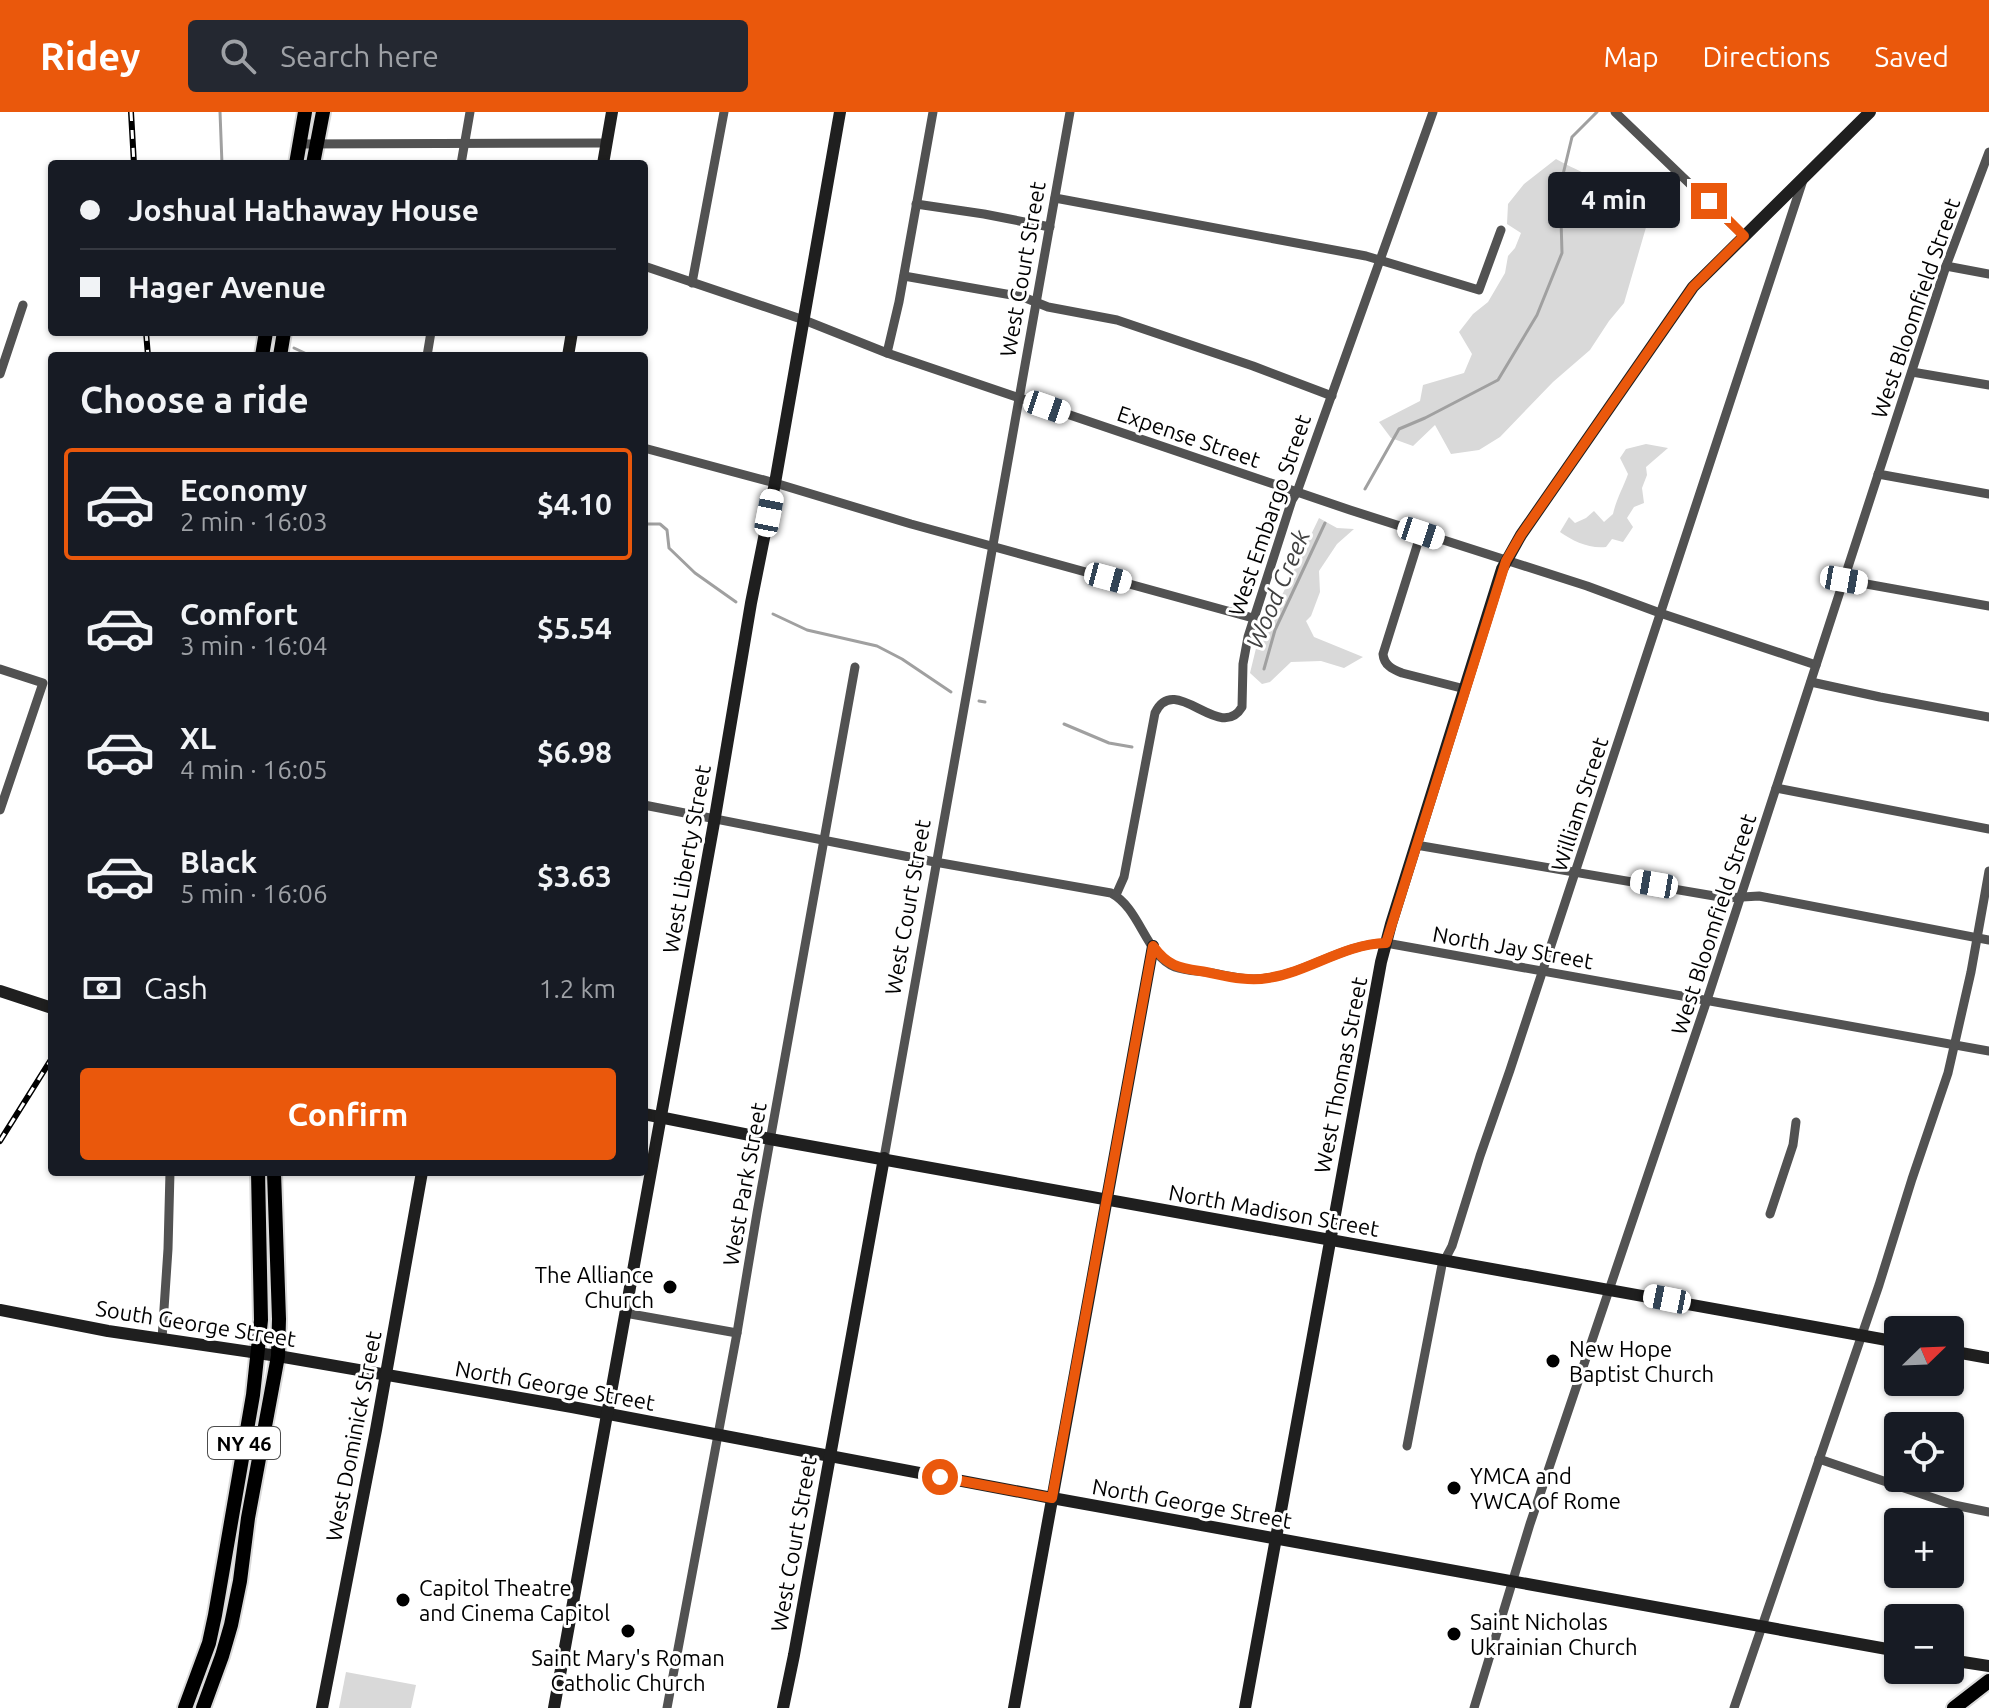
<!DOCTYPE html>
<html lang="en">
<head>
<meta charset="utf-8">
<style>
  body { margin:0; font-family:Ubuntu,sans-serif; background:#242831; color:#f1f3f6; height:100vh; display:flex; flex-direction:column; font-size:30px; white-space:nowrap }
  * { box-sizing:border-box; margin:0 }
  p { font-size:26px; color:#9ea1a6 }
  .icon { flex:none; width:44px; height:44px; fill:none; stroke:currentColor; stroke-width:2; stroke-linecap:round; stroke-linejoin:round }
  .map { position:relative; flex:1; overflow:hidden }
  .side { position:absolute; left:48px; top:240px; width:600px; height:824px; display:flex; flex-direction:column; background:#171b24; border-radius:8px; box-shadow:0 2px 6px #0004 }
  .side>* { flex:none }
  .hud { position:absolute; left:48px; top:48px; width:600px; height:176px; border-radius:8px; box-shadow:0 2px 6px #0004; display:grid; align-content:center; height:176px; padding:0 32px; background:#171b24 }
  .needle { width:52px; rotate:67deg }
  .tools { position:absolute; left:1884px; top:1204px; display:grid; gap:16px }
  .tools a { display:grid; place-items:center; width:80px; height:80px; border-radius:8px; background:#171b24; box-shadow:0 2px 6px #0004; font-size:40px }
  .end { position:absolute; width:36px; height:36px; margin:-18px; border:10px solid #ea580c; background:#fff; box-shadow:0 0 0 4px #fff }
  .from { border-radius:50% }
  .bubble { position:absolute; height:56px; border-radius:8px; background:#171b24; box-shadow:0 2px 6px #0004; font-size:26px; font-weight:700; line-height:56px; text-align:center }
  .car { position:absolute; width:24px; height:48px; margin:-24px -12px; border-radius:10px; box-shadow:0 0 6px 2px #0007; background:linear-gradient(#fff 24%,#345 0 40%,#fff 0 76%,#345 0 86%,#fff 0) }
  .hud b { display:flex; align-items:center; gap:28px; height:76px; font-size:30px }
  .hud b+b { border-top:2px solid #363941 }
  .hud i { width:20px; height:20px; background:#f1f3f6 }
  ul { padding:0; list-style:none }
  li { display:flex; align-items:center; gap:24px; height:112px; margin:0 16px 12px; padding:0 16px; border:4px solid transparent; border-radius:8px }
  li div { flex:1 }
  li b { display:block; font-size:30px }
  li em { font-style:normal; font-weight:700 }
  li.on { border-color:#ea580c }
  li>.icon { width:72px; height:72px; stroke-width:1.5 }
  h2 { padding:0 32px; font-size:36px; line-height:96px }
  .pay { display:flex; align-items:center; gap:20px; height:88px; padding:0 32px; font-size:30px }
  .pay p { margin-inline-start:auto }
  .primary-button { display:flex; gap:16px; margin-top:auto; padding:16px 32px }
  .primary-button a { flex:1; height:92px; border-radius:8px; background:#ea580c; color:#fff; font-size:32px; font-weight:700; line-height:92px; text-align:center }
  header { display:flex; align-items:center; gap:48px; box-sizing:border-box; height:112px; padding:0 40px; background:#ea580c; color:#fff }
  header strong { font-size:38px }
  nav { display:flex; gap:44px; margin-inline-start:auto; font-size:28px }
  .search { width:560px; height:72px; background:#242831; display:flex; align-items:center; gap:20px; box-sizing:border-box; padding:0 28px; border-radius:8px; color:#9ea1a6; font-size:30px }
  .map>svg:first-child { display:block }
  .green { fill:#d9d9d9 }
  .lines { fill:none; stroke-linecap:round; stroke-linejoin:round }
  .stream { stroke:#a0a0a0; stroke-width:3 }
  .primary-casing { stroke:#dbdbdb; stroke-width:18 }
  .street { stroke:#525252; stroke-width:9 }
  .secondary { stroke:#1f1f1f; stroke-width:12 }
  .primary { stroke:#000; stroke-width:14 }
  .rail-casing { stroke:#000; stroke-width:6 }
  .rail { stroke:#fff; stroke-width:3; stroke-dasharray:9; stroke-linecap:butt }
  .route { stroke:#ea580c; stroke-width:10 }
  .poi-dot { fill:#000; stroke:#fff; stroke-width:3 }
  .labels { text-anchor:middle; dominant-baseline:central; stroke-width:6; stroke-linejoin:round; paint-order:stroke }
  .shield { fill:#fff; stroke:#4c4c4c; stroke-width:2 }
  .shield-label { font-size:20px; font-weight:bold; fill:#000 }
  .street-label { font-size:22px; fill:#000; stroke:#fff }
  .poi-label { font-size:22px; fill:#000; stroke:#fff; text-anchor:start }
  .water-label { font-size:24px; font-style:italic; fill:#414141; stroke:#fff }
</style>
</head>
<body>
<header>
<strong>Ridey</strong>
<div class="search"><svg class="icon" aria-label="search" viewBox="0 0 24 24"><circle cx="10" cy="10" r="6"/><path d="M15 15l6 6"/></svg>Search here</div>
<nav><a>Map</a><a>Directions</a><a>Saved</a></nav>
</header>
<div class="map">
<svg width="1989" height="1596" viewBox="0 0 1989 1596">
  <rect width="100%" height="100%" fill="#fff"/>
  <g class="green">
    <path d="M1556,47C1580,61 1612,70 1631,90C1637,96 1642,105 1647,112L1624,191L1609,209L1590,238L1553,270L1500,325L1479,338L1451,342L1435,313L1413,334L1391,326L1379,310L1420,289L1423,273L1464,261L1472,242L1459,220L1473,202L1488,190L1505,161L1508,144L1515,136L1521,121L1507,112L1508,92L1524,72Z"/>
    <path d="M1646,332L1668,336L1646,355L1647,363L1642,376L1644,391L1634,395L1627,406L1633,415L1623,430L1612,427L1606,435C1589,437 1573,429 1560,420L1569,405L1575,411L1586,406L1594,399L1604,410L1613,402C1616,388 1623,376 1628,362L1620,346L1626,337Z"/>
    <path d="M1319,406L1337,416L1354,417L1337,432L1319,459L1320,480L1311,504L1306,509L1314,525L1363,545L1344,556L1321,549L1291,550L1270,570L1262,572L1250,561L1259,524L1283,481Z"/>
    <path d="M346,1560L416,1573L411,1596H339Z"/>
  </g>
  <g class="lines">
    <g class="stream">
      <path d="M220,0L222,52"/>
      <path d="M294,236L311,244"/>
      <path d="M1365,377L1399,317L1425,306L1498,268L1537,203L1562,141L1560,75L1572,25L1597,0"/>
      <path d="M644,412H660L667,418L669,436L695,461L736,490"/>
      <path d="M773,502L807,518L877,534L902,547L951,580"/>
      <path d="M1264,557L1275,518L1325,411"/>
      <path d="M979,589L985,590"/>
      <path d="M1064,612L1109,631L1132,635"/>
    </g>
    <g class="primary-casing">
      <g id="primary">
        <path d="M296,52L305,0"/>
        <path d="M313,52L323,0"/>
        <path d="M262,244L266,220"/>
        <path d="M280,244L284,220"/>
        <path d="M185,1596L209,1531L215,1503L253,1283L261,1208L258,1060"/>
        <path d="M203,1596L222,1544L231,1513L240,1469L248,1406L278,1244L279,1207L274,1060"/>
        <path d="M1954,1596L1989,1569"/>
      </g>
    </g>
    <g class="street">
      <path d="M1615,0L1744,124"/>
      <path d="M299,32L607,31"/>
      <path d="M461,52L470,0"/>
      <path d="M1055,86L1366,144L1479,178L1501,118"/>
      <path d="M916,92L984,102L1050,115"/>
      <path d="M644,154L804,208L887,241L1350,398L1587,474L1660,501L1816,553"/>
      <path d="M1946,154L1989,162"/>
      <path d="M904,164L1023,185L1048,195L1117,208L1253,254L1332,284"/>
      <path d="M692,171L724,0"/>
      <path d="M887,241L899,190L933,0"/>
      <path d="M427,244L431,220"/>
      <path d="M1912,260L1989,273"/>
      <path d="M0,262L23,193"/>
      <path d="M644,336L775,371L911,412L1253,506"/>
      <path d="M1878,362L1989,382"/>
      <path d="M1421,421L1383,542C1384,553 1392,557 1402,561L1465,577"/>
      <path d="M1844,468L1989,494"/>
      <path d="M0,557L43,571L0,698"/>
      <path d="M1811,570L1880,585L1989,605"/>
      <path d="M1776,676L1989,717"/>
      <path d="M644,693L935,750L1111,781C1141,797 1145,843 1175,855C1186,859 1201,859 1212,861C1230,864 1249,869 1267,866C1309,860 1343,832 1386,831L1989,939"/>
      <path d="M1416,733L1726,786L1759,784L1989,828"/>
      <path d="M1116,783L1124,765L1155,601C1175,559 1220,632 1242,595L1243,552L1248,525L1292,388L1297,380L1433,0"/>
      <path d="M884,1046L1070,0"/>
      <path d="M1770,1102L1793,1033L1796,1010"/>
      <path d="M625,1201L737,1221"/>
      <path d="M162,1227L168,1137L170,1060"/>
      <path d="M1407,1334L1442,1153L1452,1134L1480,1044L1510,958L1803,68"/>
      <path d="M1819,1347L1954,1393L1989,1400"/>
      <path d="M667,1596L737,1221L757,1101L855,555"/>
      <path d="M1474,1596L1530,1412L1707,888L1946,154L1989,40"/>
      <path d="M1734,1596L1879,1173L1912,1067L1948,961L1971,860L1989,759"/>
    </g>
    <g class="secondary">
      <path d="M603,52L612,0"/>
      <path d="M568,244L572,220"/>
      <path d="M0,879L52,896"/>
      <path d="M644,1002L770,1027L1898,1230"/>
      <path d="M0,1198L108,1219L278,1244L572,1295L1052,1386L1898,1539"/>
      <path d="M1950,1239L1989,1246"/>
      <path d="M1950,1548L1989,1554"/>
      <path d="M322,1596L376,1318L422,1060"/>
      <path d="M554,1596L715,705L751,491L775,371L840,0"/>
      <path d="M783,1596L794,1543L884,1046"/>
      <path d="M1014,1596L1153,834"/>
      <path d="M1245,1596L1381,850L1391,812L1502,457L1521,423L1693,175L1870,0"/>
    </g>
    <use href="#primary" class="primary"/>
    <g class="rail-casing">
      <g id="rail">
        <path d="M131,0L134,52"/>
        <path d="M146,220L148,244"/>
        <path d="M0,1029L52,946"/>
      </g>
    </g>
    <use href="#rail" class="rail"/>
  </g>
  <g class="lines">
    <path class="route" d="M940,1365L1052,1386L1153,834C1169,856 1181,856 1206,860C1226,864 1248,870 1268,866C1309,860 1343,832 1386,831L1506,449L1521,423L1693,175L1744,124L1709,89"/>
  </g>
  <g class="poi-dot">
    <circle cx="670" cy="1175" r="8"/>
    <circle cx="1553" cy="1249" r="8"/>
    <circle cx="1454" cy="1376" r="8"/>
    <circle cx="403" cy="1488" r="8"/>
    <circle cx="628" cy="1519" r="8"/>
    <circle cx="1454" cy="1522" r="8"/>
  </g>
  <g class="labels">
    <rect class="shield" x="208" y="1315" width="72" height="32" rx="6"/>
    <g class="shield-label">
      <text x="244" y="1331">NY 46</text>
    </g>
    <g class="street-label">
      <text transform="translate(1022 157) rotate(-80)">West Court Street</text>
      <text transform="translate(1915 196) rotate(-71)">West Bloomfield Street</text>
      <text transform="translate(1189 324) rotate(19)">Expense Street</text>
      <text transform="translate(1269 403) rotate(-71)">West Embargo Street</text>
      <text transform="translate(1579 692) rotate(-72)">William Street</text>
      <text transform="translate(686 747) rotate(-80)">West Liberty Street</text>
      <text transform="translate(907 795) rotate(-80)">West Court Street</text>
      <text transform="translate(1713 812) rotate(-72)">West Bloomfield Street</text>
      <text transform="translate(1513 835) rotate(10)">North Jay Street</text>
      <text transform="translate(1340 963) rotate(-79)">West Thomas Street</text>
      <text transform="translate(744 1072) rotate(-80)">West Park Street</text>
      <text transform="translate(1274 1098) rotate(10)">North Madison Street</text>
      <text transform="translate(196 1211) rotate(9)">South George Street</text>
      <text transform="translate(555 1273) rotate(10)">North George Street</text>
      <text transform="translate(353 1324) rotate(-79)">West Dominick Street</text>
      <text transform="translate(1192 1391) rotate(10)">North George Street</text>
      <text transform="translate(793 1432) rotate(-80)">West Court Street</text>
    </g>
    <g class="poi-label">
      <text x="654" y="1162" text-anchor="end">The Alliance<tspan x="654" dy="25">Church</tspan></text>
      <text x="1569" y="1236">New Hope<tspan x="1569" dy="25">Baptist Church</tspan></text>
      <text x="1470" y="1363">YMCA and<tspan x="1470" dy="25">YWCA of Rome</tspan></text>
      <text x="419" y="1475">Capitol Theatre<tspan x="419" dy="25">and Cinema Capitol</tspan></text>
      <text x="1470" y="1509">Saint Nicholas<tspan x="1470" dy="25">Ukrainian Church</tspan></text>
      <text x="628" y="1545" text-anchor="middle">Saint Mary's Roman<tspan x="628" dy="25">Catholic Church</tspan></text>
    </g>
    <g class="water-label">
      <text transform="translate(1278 477) rotate(-67)">Wood Creek</text>
    </g>
  </g>
</svg>
<div class="tools">
<a><svg class="needle" viewBox="-14 -14 28 28"><path d="M0-13l5 13h-10z" fill="#e53935"/><path d="M0 13l5-13h-10z" fill="#9ea1a6"/></svg></a>
<a><svg class="icon" aria-label="locate" viewBox="0 0 24 24"><circle cx="12" cy="12" r="6"/><path d="M12 2v4M12 18v4M2 12h4M18 12h4"/></svg></a>
<a>+</a>
<a>−</a>
</div>
<i class="end from" style="left:940px;top:1365px"></i>
<i class="end" style="left:1709px;top:89px"></i>
<div class="bubble" style="left:1548px;top:60px;width:132px">4 min</div>
<i class="car" style="left:1047px;top:295px;rotate:109deg"></i>
<i class="car" style="left:769px;top:401px;rotate:11deg"></i>
<i class="car" style="left:1421px;top:421px;rotate:108deg"></i>
<i class="car" style="left:1108px;top:466px;rotate:105deg"></i>
<i class="car" style="left:1844px;top:468px;rotate:100deg"></i>
<i class="car" style="left:1654px;top:772px;rotate:280deg"></i>
<i class="car" style="left:1667px;top:1187px;rotate:281deg"></i>
<div class="hud">
<b><i class="from"></i>Joshual Hathaway House</b>
<b><i></i>Hager Avenue</b>
</div>
<section class="side">
<h2>Choose a ride</h2>
<ul>
<li class="on"><svg class="icon" aria-label="car" viewBox="0 0 24 24"><path d="M5 17H2v-5l4-1 3-4h7l3 4 3 1v5h-3M9 17h6M6 11h13"/><circle cx="7" cy="17" r="2"/><circle cx="17" cy="17" r="2"/></svg><div><b>Economy</b><p>2 min · 16:03</p></div><em>$4.10</em></li>
<li><svg class="icon" aria-label="car" viewBox="0 0 24 24"><path d="M5 17H2v-5l4-1 3-4h7l3 4 3 1v5h-3M9 17h6M6 11h13"/><circle cx="7" cy="17" r="2"/><circle cx="17" cy="17" r="2"/></svg><div><b>Comfort</b><p>3 min · 16:04</p></div><em>$5.54</em></li>
<li><svg class="icon" aria-label="car" viewBox="0 0 24 24"><path d="M5 17H2v-5l4-1 3-4h7l3 4 3 1v5h-3M9 17h6M6 11h13"/><circle cx="7" cy="17" r="2"/><circle cx="17" cy="17" r="2"/></svg><div><b>XL</b><p>4 min · 16:05</p></div><em>$6.98</em></li>
<li><svg class="icon" aria-label="car" viewBox="0 0 24 24"><path d="M5 17H2v-5l4-1 3-4h7l3 4 3 1v5h-3M9 17h6M6 11h13"/><circle cx="7" cy="17" r="2"/><circle cx="17" cy="17" r="2"/></svg><div><b>Black</b><p>5 min · 16:06</p></div><em>$3.63</em></li>
</ul>
<div class="pay"><svg class="icon" aria-label="cash" viewBox="0 0 24 24"><path d="M3 7h18v10H3z"/><circle cx="12" cy="12" r="2"/></svg>Cash<p>1.2 km</p></div>
<div class="primary-button"><a>Confirm</a></div>
</section>
</div>
</body>
</html>
